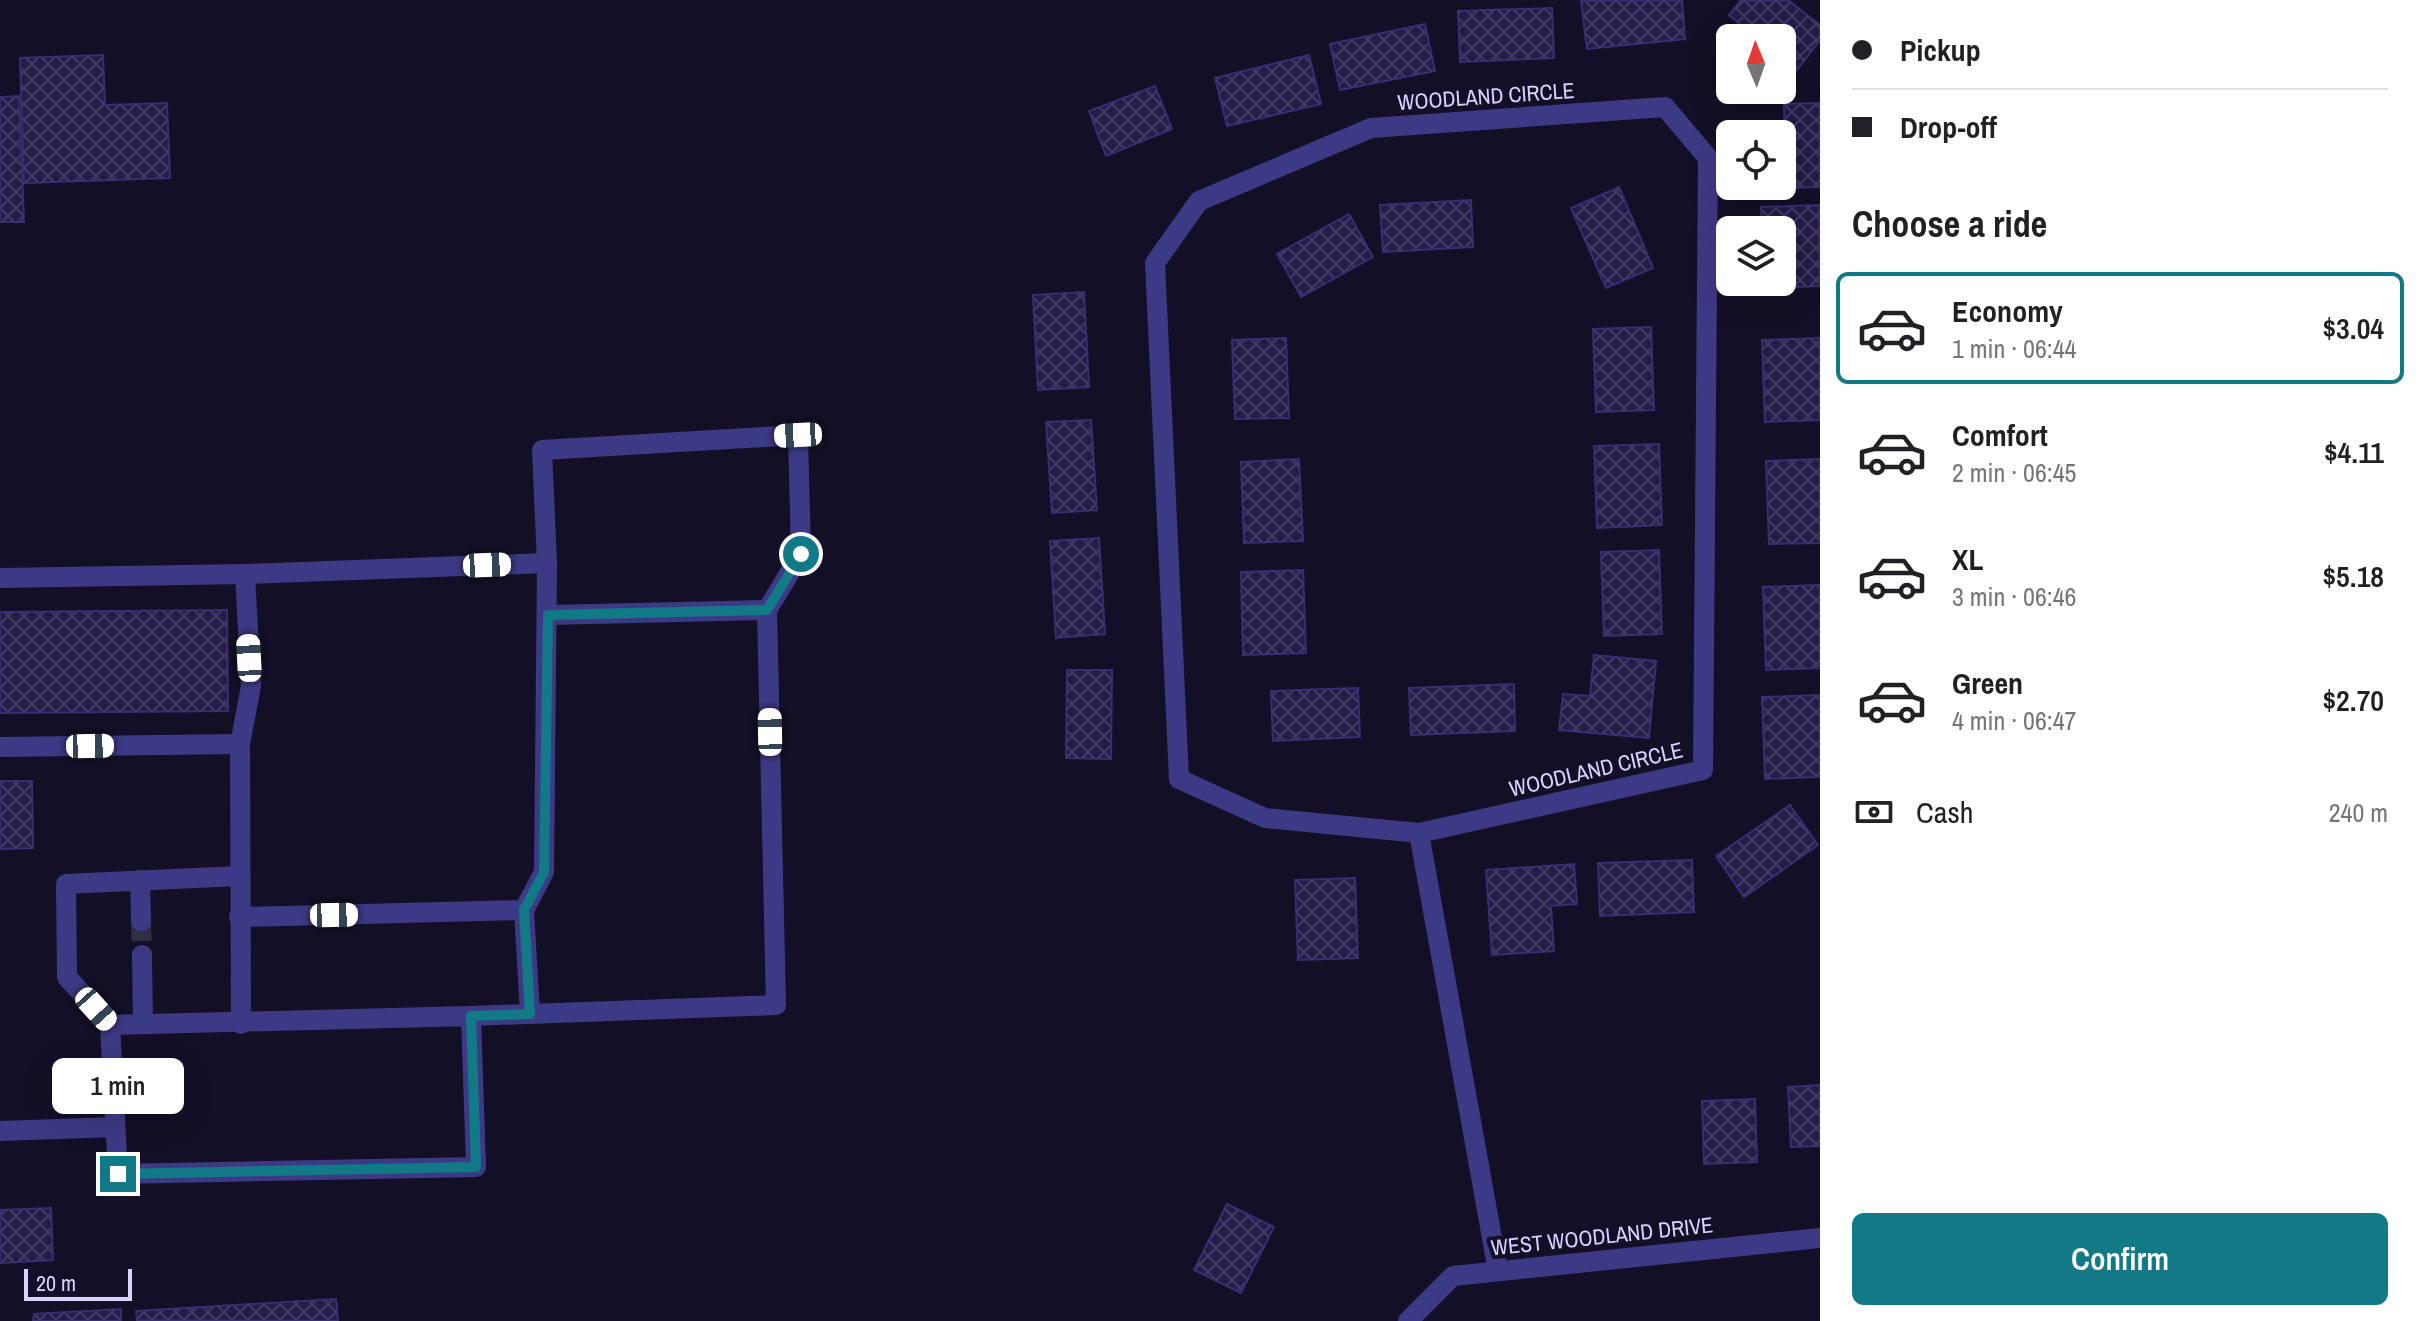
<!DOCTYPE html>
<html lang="en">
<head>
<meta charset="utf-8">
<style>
  body { margin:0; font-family:"Archivo Narrow",sans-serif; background:#f6f6f6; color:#202124; height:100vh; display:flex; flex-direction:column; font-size:30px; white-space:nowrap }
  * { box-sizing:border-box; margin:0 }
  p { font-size:26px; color:#757577 }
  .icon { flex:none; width:44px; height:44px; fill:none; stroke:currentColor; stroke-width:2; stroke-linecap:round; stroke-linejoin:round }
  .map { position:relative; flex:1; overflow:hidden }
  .panel { display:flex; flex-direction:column; background:#fff; width:600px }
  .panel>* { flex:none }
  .hud { display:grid; align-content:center; height:176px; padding:0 32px; background:#fff }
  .needle { width:52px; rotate:358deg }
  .buttons { position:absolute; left:1716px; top:24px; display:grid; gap:16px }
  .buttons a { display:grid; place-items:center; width:80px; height:80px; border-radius:12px; background:#fff; box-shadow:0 8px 32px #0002; font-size:40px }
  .scale { position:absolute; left:24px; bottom:20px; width:108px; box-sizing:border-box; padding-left:8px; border:4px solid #d9d4ff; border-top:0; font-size:22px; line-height:28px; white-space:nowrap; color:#d9d4ff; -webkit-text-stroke:6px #130f26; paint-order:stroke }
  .end { position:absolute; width:36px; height:36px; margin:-18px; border:10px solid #127987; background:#fff; box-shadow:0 0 0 4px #fff }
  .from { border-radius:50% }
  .bubble { position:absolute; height:56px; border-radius:12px; background:#fff; box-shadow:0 8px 32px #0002; font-size:26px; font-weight:600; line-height:56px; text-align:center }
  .car { position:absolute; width:24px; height:48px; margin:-24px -12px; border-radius:10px; box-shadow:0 0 6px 2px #0007; background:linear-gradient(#fff 24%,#345 0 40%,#fff 0 76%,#345 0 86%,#fff 0) }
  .hud b { display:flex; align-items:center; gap:28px; height:76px; font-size:30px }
  .hud b+b { border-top:2px solid #e0e0e0 }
  .hud i { width:20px; height:20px; background:#202124 }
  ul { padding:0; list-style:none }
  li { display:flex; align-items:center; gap:24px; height:112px; margin:0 16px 12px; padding:0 16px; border:4px solid transparent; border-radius:12px }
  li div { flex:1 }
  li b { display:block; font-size:30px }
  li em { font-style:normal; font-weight:600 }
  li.on { border-color:#127987 }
  li>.icon { width:72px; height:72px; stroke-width:1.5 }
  h2 { padding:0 32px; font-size:36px; line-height:96px }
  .pay { display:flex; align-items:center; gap:20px; height:88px; padding:0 32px; font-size:30px }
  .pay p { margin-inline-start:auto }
  .primary-button { display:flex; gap:16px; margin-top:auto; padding:16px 32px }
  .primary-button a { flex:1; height:92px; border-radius:12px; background:#127987; color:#fff; font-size:32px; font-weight:600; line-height:92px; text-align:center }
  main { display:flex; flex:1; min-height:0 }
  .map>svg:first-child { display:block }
  .building { fill:url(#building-cross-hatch); stroke:#3b2d73; stroke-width:2 }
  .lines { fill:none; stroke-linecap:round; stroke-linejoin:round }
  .minor-tunnel { stroke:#312d47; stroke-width:20; stroke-dasharray:20 10; stroke-linecap:butt }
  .minor { stroke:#3d3a85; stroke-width:20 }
  .route { stroke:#127987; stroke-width:10 }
  .labels { text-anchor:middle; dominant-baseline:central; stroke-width:8; stroke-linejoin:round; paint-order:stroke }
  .street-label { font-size:22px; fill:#d9d4ff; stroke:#130f26 }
</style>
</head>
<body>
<main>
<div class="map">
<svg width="1820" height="1321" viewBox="0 0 1820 1321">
  <defs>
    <pattern id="building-cross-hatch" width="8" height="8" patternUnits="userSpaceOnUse" patternTransform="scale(2)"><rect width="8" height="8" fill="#241b47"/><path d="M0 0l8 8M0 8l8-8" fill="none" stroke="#433b63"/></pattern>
  </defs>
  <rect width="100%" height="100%" fill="#130f26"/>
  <g class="building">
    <path d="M1682,0L1685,39L1587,49L1581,1Z"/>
    <path d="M1741,0H1788L1820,25V40L1797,70L1782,58V38H1757L1729,15Z"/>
    <path d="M1552,8L1554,58L1460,62L1458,11Z"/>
    <path d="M1425,24L1435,71L1340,90L1330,44Z"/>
    <path d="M103,55L105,105L167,103L170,178L24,183L20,58Z"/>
    <path d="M1309,55L1321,104L1227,126L1215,78Z"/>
    <path d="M1155,86L1172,129L1106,156L1089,111Z"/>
    <path d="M19,96L24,222H0V97Z"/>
    <path d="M1820,103V187L1786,188L1784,104Z"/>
    <path d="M1619,187L1653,268L1606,288L1571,208Z"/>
    <path d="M1471,200L1473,247L1383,252L1380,205Z"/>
    <path d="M1819,205L1820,286L1764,288V282H1782V230H1762L1761,207Z"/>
    <path d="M1349,214L1373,257L1301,297L1277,254Z"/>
    <path d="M1084,292L1089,387L1038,390L1033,295Z"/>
    <path d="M1651,327L1654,410L1596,412L1593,329Z"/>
    <path d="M1286,338L1289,418L1235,419L1232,340Z"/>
    <path d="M1820,338V420L1765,422L1762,340Z"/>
    <path d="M1091,420L1097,510L1052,513L1046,422Z"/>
    <path d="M1659,444L1662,525L1597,528L1594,446Z"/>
    <path d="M1299,459L1303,541L1244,543L1241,462Z"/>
    <path d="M1820,459V543L1769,544L1766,461Z"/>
    <path d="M1099,538L1105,634L1056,638L1050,541Z"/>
    <path d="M1659,550L1662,634L1604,636L1601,552Z"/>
    <path d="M1303,570L1306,653L1243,655L1241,572Z"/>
    <path d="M1820,585V668L1766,670L1763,587Z"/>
    <path d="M227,610L228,711L0,713V612Z"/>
    <path d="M1594,655L1656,661L1649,738L1559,730L1563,694L1590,696Z"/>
    <path d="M1067,670H1112L1111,759L1066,758Z"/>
    <path d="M1514,684L1515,731L1411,735L1409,688Z"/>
    <path d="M1358,688L1360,737L1273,741L1271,691Z"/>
    <path d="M1820,695V777L1765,779L1762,697Z"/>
    <path d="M0,781H32L33,848L0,849Z"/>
    <path d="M1790,805L1818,845L1744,897L1716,856Z"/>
    <path d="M1692,860L1694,912L1600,916L1598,863Z"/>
    <path d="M1574,864L1577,904L1551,906L1554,951L1492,955L1486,870Z"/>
    <path d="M1355,878L1358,958L1298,960L1295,880Z"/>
    <path d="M1820,1085V1146L1791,1147L1788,1087Z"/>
    <path d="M1755,1099L1757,1162L1704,1164L1702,1101Z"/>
    <path d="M1227,1204L1274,1227L1241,1293L1194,1270Z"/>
    <path d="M51,1208L53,1260L0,1263V1210Z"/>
    <path d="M336,1299L338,1321L137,1320L136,1311Z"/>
    <path d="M121,1309V1321H33L34,1314Z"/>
  </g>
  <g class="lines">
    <path class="minor-tunnel" d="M141,921L142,955"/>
    <g class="minor">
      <path d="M1665,107L1708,158L1703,770L1419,833L1265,818L1179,779L1155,263L1199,201L1371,128Z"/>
      <path d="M547,563L542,450L798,435L801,554L767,610"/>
      <path d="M0,578L245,574L251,686L240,744L241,1024"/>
      <path d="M0,747L240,744"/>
      <path d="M1419,833L1498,1271"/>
      <path d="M140,880L141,921"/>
      <path d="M524,910L530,1014"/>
      <path d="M239,917L524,910L544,872L547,563L245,574"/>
      <path d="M142,955L143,1024"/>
      <path d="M471,1016L476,1167L118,1174L110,1025Z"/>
      <path d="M471,1016L776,1005L767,610L548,615"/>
      <path d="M110,1025L67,977L66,884L238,876"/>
      <path d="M0,1131L115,1127"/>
      <path d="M1408,1321L1453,1276L1820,1238"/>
    </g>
  </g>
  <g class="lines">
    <path class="route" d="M118,1174L476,1167L471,1016L530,1014L524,910L544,872L548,615L767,610L801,554"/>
  </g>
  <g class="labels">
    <g class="street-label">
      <text transform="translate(1486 96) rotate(-4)">WOODLAND CIRCLE</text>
      <text transform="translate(1596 769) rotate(-13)">WOODLAND CIRCLE</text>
      <text transform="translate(1602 1236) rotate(-6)">WEST WOODLAND DRIVE</text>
    </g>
  </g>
</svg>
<div class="buttons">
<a><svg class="needle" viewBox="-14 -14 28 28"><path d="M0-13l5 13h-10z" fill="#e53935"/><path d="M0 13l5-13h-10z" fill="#757577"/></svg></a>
<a><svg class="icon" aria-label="locate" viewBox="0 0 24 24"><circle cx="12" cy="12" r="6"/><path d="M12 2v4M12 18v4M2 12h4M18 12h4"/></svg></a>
<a><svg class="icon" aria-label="layers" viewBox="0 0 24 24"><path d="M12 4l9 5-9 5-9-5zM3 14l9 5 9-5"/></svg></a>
</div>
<div class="scale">20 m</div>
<i class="end from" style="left:801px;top:554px"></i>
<i class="end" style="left:118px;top:1174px"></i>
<div class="bubble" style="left:52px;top:1058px;width:132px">1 min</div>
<i class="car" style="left:798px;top:435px;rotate:267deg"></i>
<i class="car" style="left:487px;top:565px;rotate:88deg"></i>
<i class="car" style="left:249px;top:658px;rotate:357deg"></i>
<i class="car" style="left:770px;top:732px;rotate:359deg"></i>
<i class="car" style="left:90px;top:746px;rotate:89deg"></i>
<i class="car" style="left:334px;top:915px;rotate:89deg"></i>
<i class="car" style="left:96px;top:1009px;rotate:138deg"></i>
</div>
<section class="panel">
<div class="hud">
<b><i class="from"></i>Pickup</b>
<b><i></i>Drop-off</b>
</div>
<h2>Choose a ride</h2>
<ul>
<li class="on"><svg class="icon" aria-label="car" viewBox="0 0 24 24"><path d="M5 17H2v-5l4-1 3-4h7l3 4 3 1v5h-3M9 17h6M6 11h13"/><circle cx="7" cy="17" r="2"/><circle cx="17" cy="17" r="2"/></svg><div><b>Economy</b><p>1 min · 06:44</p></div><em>$3.04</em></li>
<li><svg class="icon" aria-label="car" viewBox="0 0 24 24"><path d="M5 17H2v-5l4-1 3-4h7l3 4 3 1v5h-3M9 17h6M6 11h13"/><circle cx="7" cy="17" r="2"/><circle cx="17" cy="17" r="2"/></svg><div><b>Comfort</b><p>2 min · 06:45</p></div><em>$4.11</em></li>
<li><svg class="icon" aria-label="car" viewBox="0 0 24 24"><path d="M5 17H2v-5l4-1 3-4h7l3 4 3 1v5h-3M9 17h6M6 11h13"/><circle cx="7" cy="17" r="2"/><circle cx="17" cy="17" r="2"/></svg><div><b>XL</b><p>3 min · 06:46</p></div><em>$5.18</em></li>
<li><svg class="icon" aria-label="car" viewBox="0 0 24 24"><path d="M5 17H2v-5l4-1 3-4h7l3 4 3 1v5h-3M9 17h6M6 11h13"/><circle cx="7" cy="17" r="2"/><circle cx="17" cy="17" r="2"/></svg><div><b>Green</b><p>4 min · 06:47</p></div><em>$2.70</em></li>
</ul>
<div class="pay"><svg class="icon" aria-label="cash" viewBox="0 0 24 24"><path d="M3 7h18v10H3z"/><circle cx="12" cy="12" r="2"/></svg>Cash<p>240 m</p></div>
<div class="primary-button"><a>Confirm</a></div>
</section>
</main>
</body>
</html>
